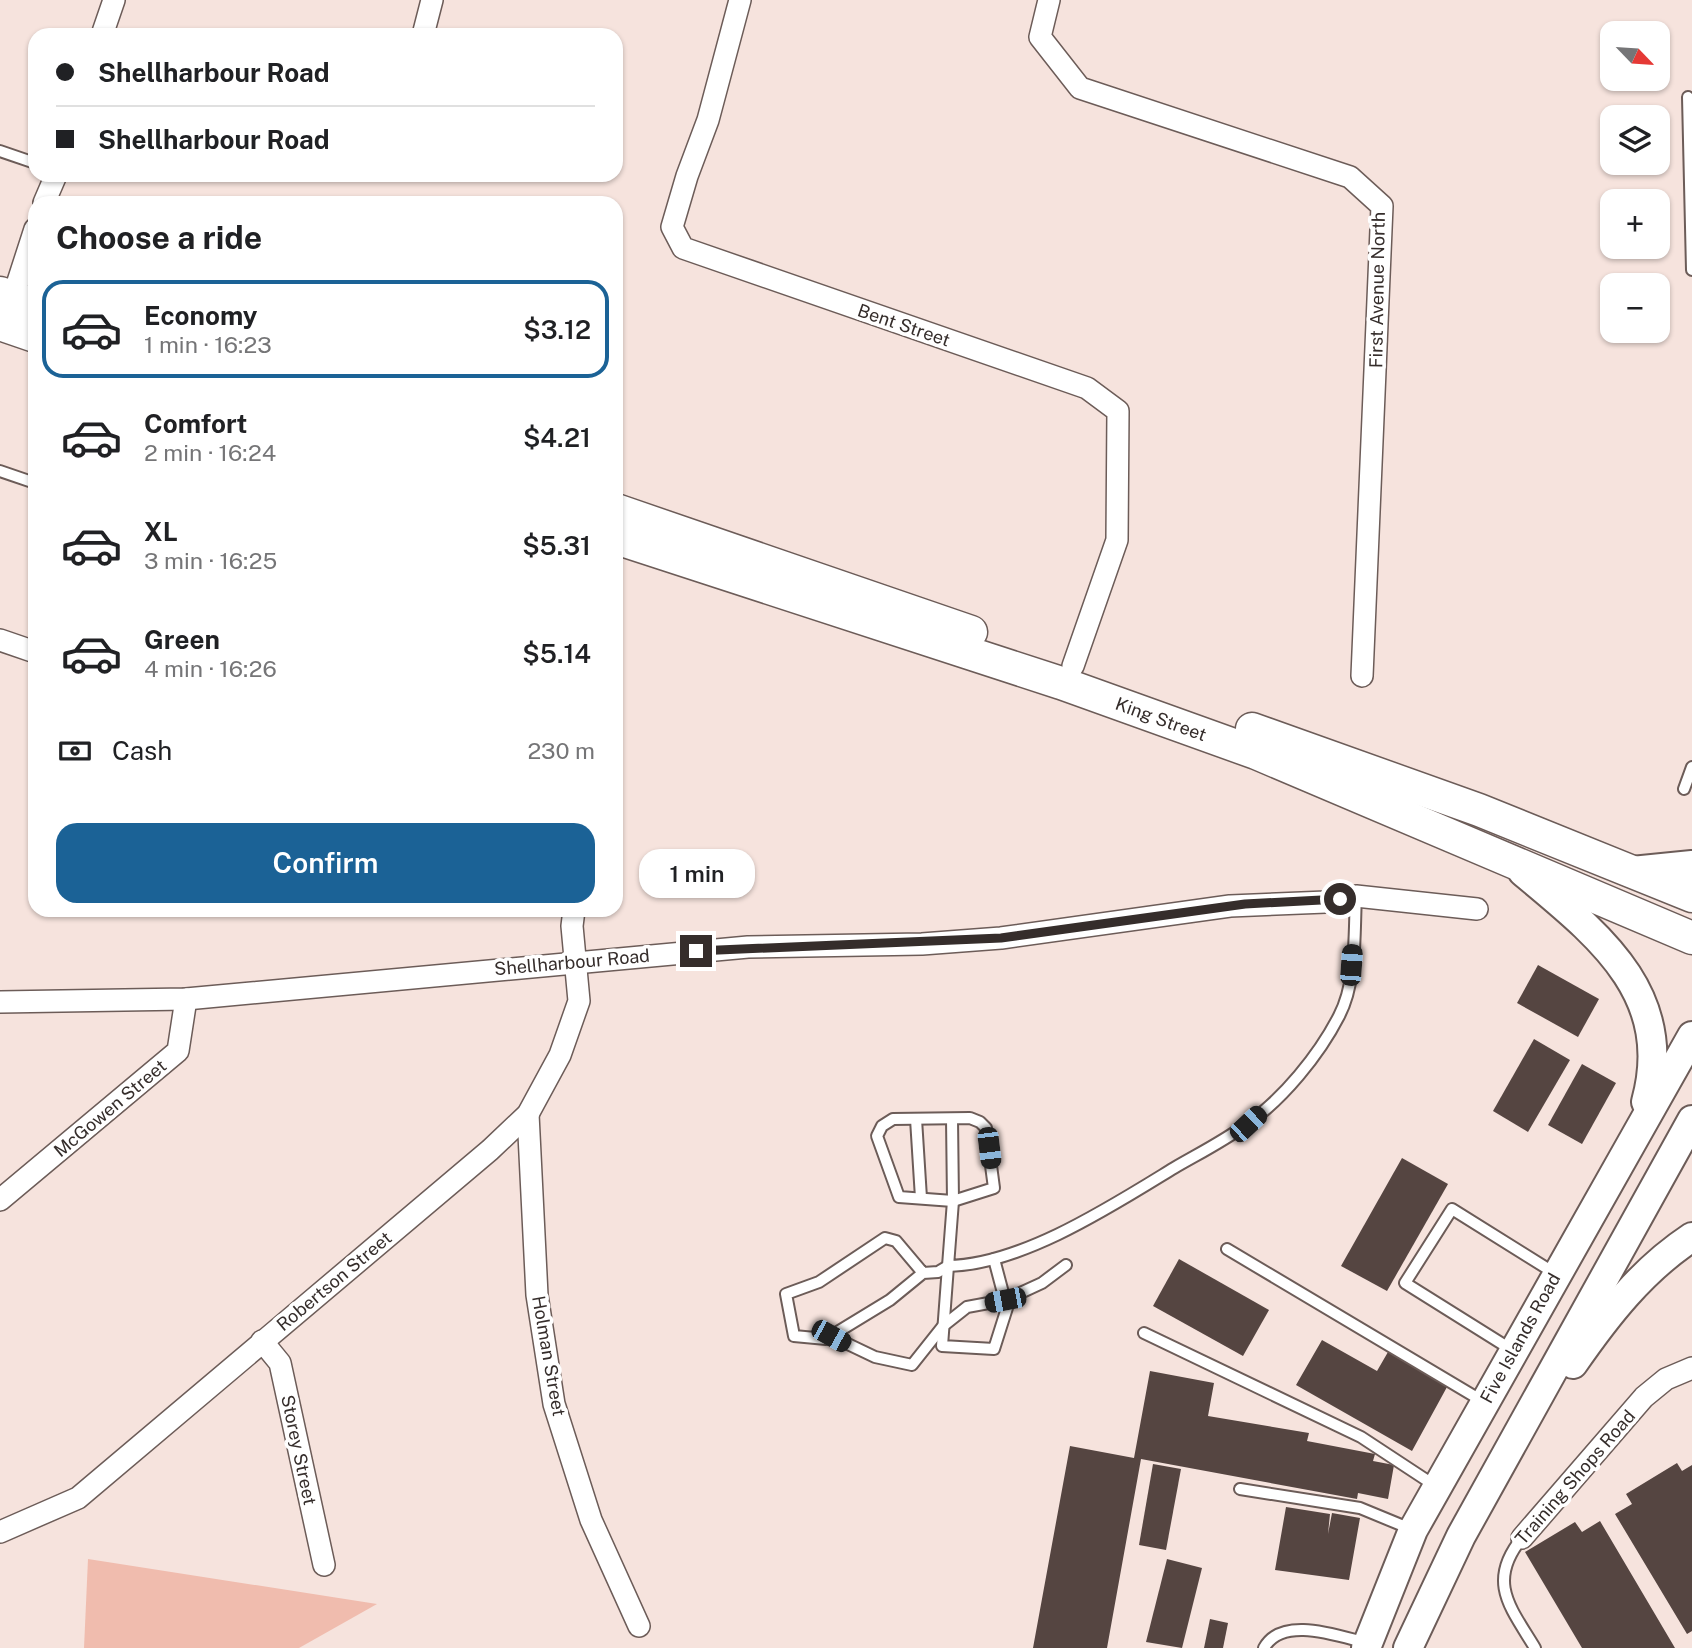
<!DOCTYPE html>
<html lang="en">
<head>
<meta charset="utf-8">
<style>
  body { margin:0; font-family:"Public Sans",sans-serif; background:#f2f2f2; color:#202124; height:100vh; display:flex; flex-direction:column; font-size:26px; white-space:nowrap }
  * { box-sizing:border-box; margin:0 }
  p { font-size:23px; color:#757577 }
  .icon { flex:none; width:38px; height:38px; fill:none; stroke:currentColor; stroke-width:2; stroke-linecap:round; stroke-linejoin:round }
  .map { position:relative; flex:1; overflow:hidden }
  .sheet { position:absolute; left:28px; top:196px; width:595px; height:721px; display:flex; flex-direction:column; background:#fff; border-radius:21px; box-shadow:0 2px 5px #0004 }
  .sheet>* { flex:none }
  .guide { position:absolute; left:28px; top:28px; width:595px; height:154px; border-radius:21px; box-shadow:0 2px 5px #0004; display:grid; align-content:center; height:154px; padding:0 28px; background:#fff }
  .needle { width:46px; rotate:115deg }
  .buttons { position:absolute; left:1600px; top:21px; display:grid; gap:14px }
  .buttons a { display:grid; place-items:center; width:70px; height:70px; border-radius:14px; background:#fff; box-shadow:0 2px 5px #0004; font-size:35px }
  .end { position:absolute; width:32px; height:32px; margin:-16px; border:9px solid #352d2b; background:#fff; box-shadow:0 0 0 4px #fff }
  .from { border-radius:50% }
  .bubble { position:absolute; height:49px; border-radius:21px; background:#fff; box-shadow:0 2px 5px #0004; font-size:23px; font-weight:600; line-height:49px; text-align:center }
  .car { position:absolute; width:21px; height:42px; margin:-21px -10px; border-radius:9px; box-shadow:0 0 5px 2px #0007; background:linear-gradient(#222 24%,#8ab4d8 0 40%,#222 0 76%,#8ab4d8 0 86%,#222 0) }
  .guide b { display:flex; align-items:center; gap:24px; height:66px; font-size:26px }
  .guide b+b { border-top:2px solid #e0e0e0 }
  .guide i { width:18px; height:18px; background:#202124 }
  ul { padding:0; list-style:none }
  li { display:flex; align-items:center; gap:21px; height:98px; margin:0 14px 10px; padding:0 14px; border:4px solid transparent; border-radius:21px }
  li div { flex:1 }
  li b { display:block; font-size:26px }
  li em { font-style:normal; font-weight:600 }
  li.selected { border-color:#1b6296 }
  li>.icon { width:63px; height:63px; stroke-width:1.5 }
  h2 { padding:0 28px; font-size:32px; line-height:84px }
  .pay { display:flex; align-items:center; gap:18px; height:77px; padding:0 28px; font-size:26px }
  .pay p { margin-inline-start:auto }
  .cta { display:flex; gap:14px; margin-top:auto; padding:14px 28px }
  .cta a { flex:1; height:80px; border-radius:21px; background:#1b6296; color:#fff; font-size:28px; font-weight:600; line-height:80px; text-align:center }
  .map>svg:first-child { display:block }
  .green { fill:#f0bcae }
  .building { fill:#554541 }
  .lines { fill:none; stroke-linecap:round; stroke-linejoin:round }
  .lane-casing { stroke:#6c5c58; stroke-width:14 }
  .street-casing { stroke:#6c5c58; stroke-width:24 }
  .secondary-casing { stroke:#6c5c58; stroke-width:32 }
  .primary-casing { stroke:#6c5c58; stroke-width:35 }
  .lane { stroke:#fff; stroke-width:10 }
  .street { stroke:#fff; stroke-width:21 }
  .secondary { stroke:#fff; stroke-width:28 }
  .primary { stroke:#fff; stroke-width:32 }
  .route { stroke:#352d2b; stroke-width:9 }
  .labels { text-anchor:middle; dominant-baseline:central; stroke-width:7; stroke-linejoin:round; paint-order:stroke }
  .street-label { font-size:18px; fill:#352d2b; stroke:#fff }
</style>
</head>
<body>
<div class="map">
<svg width="1692" height="1648" viewBox="0 0 1692 1648">
  <rect width="100%" height="100%" fill="#f6e3dd"/>
  <path class="green" d="M88,1559L377,1604L299,1648H84Z"/>
  <g class="building">
    <path d="M1538,965L1599,999L1578,1037L1517,1003Z"/>
    <path d="M1534,1039L1570,1060L1528,1132L1493,1111Z"/>
    <path d="M1582,1064L1616,1083L1582,1144L1548,1125Z"/>
    <path d="M1402,1158L1448,1184L1387,1291L1341,1266Z"/>
    <path d="M1179,1259L1269,1310L1243,1356L1153,1306Z"/>
    <path d="M1322,1340L1377,1371L1388,1352L1447,1387L1412,1451L1296,1385Z"/>
    <path d="M1150,1371L1214,1383L1208,1416L1309,1433L1307,1441L1375,1454L1373,1461L1394,1465L1388,1499L1358,1493L1357,1499L1141,1459L1107,1648H1033L1070,1446L1134,1458Z"/>
    <path d="M1677,1463L1682,1471L1692,1465V1631L1687,1634L1615,1514L1632,1504L1626,1494Z"/>
    <path d="M1153,1464L1181,1469L1166,1550L1139,1545Z"/>
    <path d="M1286,1507L1330,1514L1328,1534L1332,1513L1360,1518L1349,1580L1275,1570Z"/>
    <path d="M1600,1521L1675,1648H1582L1525,1552L1575,1522L1582,1532Z"/>
    <path d="M1167,1559L1202,1568L1182,1648L1146,1642Z"/>
    <path d="M1210,1619L1228,1623L1223,1648H1204Z"/>
  </g>
  <g class="lines">
    <g class="lane-casing">
      <g id="lane">
        <path d="M1688,97L1692,270"/>
        <path d="M0,151L35,163"/>
        <path d="M0,471L35,483"/>
        <path d="M1684,789L1692,767"/>
        <path d="M970,1118L980,1122L986,1128L994,1188L953,1201L899,1197L877,1136L882,1126L893,1119Z"/>
        <path d="M916,1119L921,1198"/>
        <path d="M952,1119L953,1201L948,1266C1021,1265 1112,1206 1174,1168C1198,1154 1224,1141 1247,1124C1283,1099 1319,1055 1339,1016C1357,982 1354,933 1356,896"/>
        <path d="M1227,1249L1484,1402"/>
        <path d="M948,1266L942,1346L994,1349L1007,1308L994,1259"/>
        <path d="M923,1273L896,1241L885,1238L819,1282L786,1294L794,1336L826,1339L890,1300L923,1273L938,1272L948,1266"/>
        <path d="M1144,1333L1361,1437L1437,1487"/>
        <path d="M831,1336L875,1357L912,1365L943,1326L967,1307L1005,1300L1042,1283L1066,1265"/>
        <path d="M1512,1350L1405,1283L1452,1209L1556,1274"/>
        <path d="M1240,1489L1360,1508L1411,1529"/>
        <path d="M1522,1538C1486,1582 1511,1608 1535,1648"/>
        <path d="M1264,1648C1282,1615 1338,1636 1367,1643"/>
      </g>
    </g>
    <g class="street-casing">
      <g id="street">
        <path d="M740,0L708,120L687,176L672,227L683,248L1087,388L1118,411L1117,540L1073,666"/>
        <path d="M1049,0L1040,37L1080,88L1350,177L1382,206L1362,676"/>
        <path d="M102,35L114,0"/>
        <path d="M423,35L432,0"/>
        <path d="M44,203L56,175"/>
        <path d="M18,309L13,297L35,229"/>
        <path d="M0,640L35,652"/>
        <path d="M0,1002L186,999L748,947L922,944L1001,938L1230,906L1326,902L1356,896L1477,909"/>
        <path d="M528,1114L537,1295L554,1404L591,1520L639,1626"/>
        <path d="M0,1200L178,1051L186,999"/>
        <path d="M262,1341L280,1363L324,1565"/>
        <path d="M0,1532L78,1498L490,1150L528,1114L560,1055L579,1001L572,926L574,910"/>
        <path d="M1522,1538L1644,1397L1666,1379L1692,1368"/>
      </g>
    </g>
    <g class="secondary-casing">
      <g id="secondary">
        <path d="M1632,871L1692,865"/>
        <path d="M1523,872C1597,934 1676,993 1646,1102"/>
        <path d="M1573,1364C1607,1315 1642,1270 1692,1237"/>
        <path d="M1366,1648L1413,1530L1692,1036"/>
        <path d="M1408,1648L1461,1536L1692,1120"/>
      </g>
    </g>
    <g class="primary-casing">
      <g id="primary">
        <path d="M0,293L35,305"/>
        <path d="M0,324L35,336"/>
        <path d="M616,510L971,632"/>
        <path d="M616,538L1061,683L1256,753L1692,938"/>
        <path d="M1252,729L1479,810L1692,896"/>
      </g>
    </g>
    <use href="#lane" class="lane"/>
    <use href="#street" class="street"/>
    <use href="#secondary" class="secondary"/>
    <use href="#primary" class="primary"/>
  </g>
  <g class="lines">
    <path class="route" d="M696,951L1001,938L1245,904L1340,899"/>
  </g>
  <g class="labels">
    <g class="street-label">
      <text transform="translate(1377 290) rotate(-89)">First Avenue North</text>
      <text transform="translate(904 325) rotate(19)">Bent Street</text>
      <text transform="translate(1161 719) rotate(20)">King Street</text>
      <text transform="translate(572 962) rotate(-5)">Shellharbour Road</text>
      <text transform="translate(110 1108) rotate(-40)">McGowen Street</text>
      <text transform="translate(334 1281) rotate(-40)">Robertson Street</text>
      <text transform="translate(1520 1338) rotate(-61)">Five Islands Road</text>
      <text transform="translate(549 1356) rotate(80)">Holman Street</text>
      <text transform="translate(299 1450) rotate(78)">Storey Street</text>
      <text transform="translate(1575 1477) rotate(-49)">Training Shops Road</text>
    </g>
  </g>
</svg>
<div class="buttons">
<a><svg class="needle" viewBox="-14 -14 28 28"><path d="M0-13l5 13h-10z" fill="#e53935"/><path d="M0 13l5-13h-10z" fill="#757577"/></svg></a>
<a><svg class="icon" aria-label="layers" viewBox="0 0 24 24"><path d="M12 4l9 5-9 5-9-5zM3 14l9 5 9-5"/></svg></a>
<a>+</a>
<a>−</a>
</div>
<i class="end from" style="left:1340px;top:899px"></i>
<i class="end" style="left:696px;top:951px"></i>
<div class="bubble" style="left:639px;top:849px;width:116px">1 min</div>
<i class="car" style="left:1351px;top:965px;rotate:4deg"></i>
<i class="car" style="left:1248px;top:1124px;rotate:47deg"></i>
<i class="car" style="left:989px;top:1148px;rotate:173deg"></i>
<i class="car" style="left:1005px;top:1300px;rotate:259deg"></i>
<i class="car" style="left:831px;top:1336px;rotate:119deg"></i>
<div class="guide">
<b><i class="from"></i>Shellharbour Road</b>
<b><i></i>Shellharbour Road</b>
</div>
<section class="sheet">
<h2>Choose a ride</h2>
<ul>
<li class="selected"><svg class="icon" aria-label="car" viewBox="0 0 24 24"><path d="M5 17H2v-5l4-1 3-4h7l3 4 3 1v5h-3M9 17h6M6 11h13"/><circle cx="7" cy="17" r="2"/><circle cx="17" cy="17" r="2"/></svg><div><b>Economy</b><p>1 min · 16:23</p></div><em>$3.12</em></li>
<li><svg class="icon" aria-label="car" viewBox="0 0 24 24"><path d="M5 17H2v-5l4-1 3-4h7l3 4 3 1v5h-3M9 17h6M6 11h13"/><circle cx="7" cy="17" r="2"/><circle cx="17" cy="17" r="2"/></svg><div><b>Comfort</b><p>2 min · 16:24</p></div><em>$4.21</em></li>
<li><svg class="icon" aria-label="car" viewBox="0 0 24 24"><path d="M5 17H2v-5l4-1 3-4h7l3 4 3 1v5h-3M9 17h6M6 11h13"/><circle cx="7" cy="17" r="2"/><circle cx="17" cy="17" r="2"/></svg><div><b>XL</b><p>3 min · 16:25</p></div><em>$5.31</em></li>
<li><svg class="icon" aria-label="car" viewBox="0 0 24 24"><path d="M5 17H2v-5l4-1 3-4h7l3 4 3 1v5h-3M9 17h6M6 11h13"/><circle cx="7" cy="17" r="2"/><circle cx="17" cy="17" r="2"/></svg><div><b>Green</b><p>4 min · 16:26</p></div><em>$5.14</em></li>
</ul>
<div class="pay"><svg class="icon" aria-label="cash" viewBox="0 0 24 24"><path d="M3 7h18v10H3z"/><circle cx="12" cy="12" r="2"/></svg>Cash<p>230 m</p></div>
<div class="cta"><a>Confirm</a></div>
</section>
</div>
</body>
</html>
